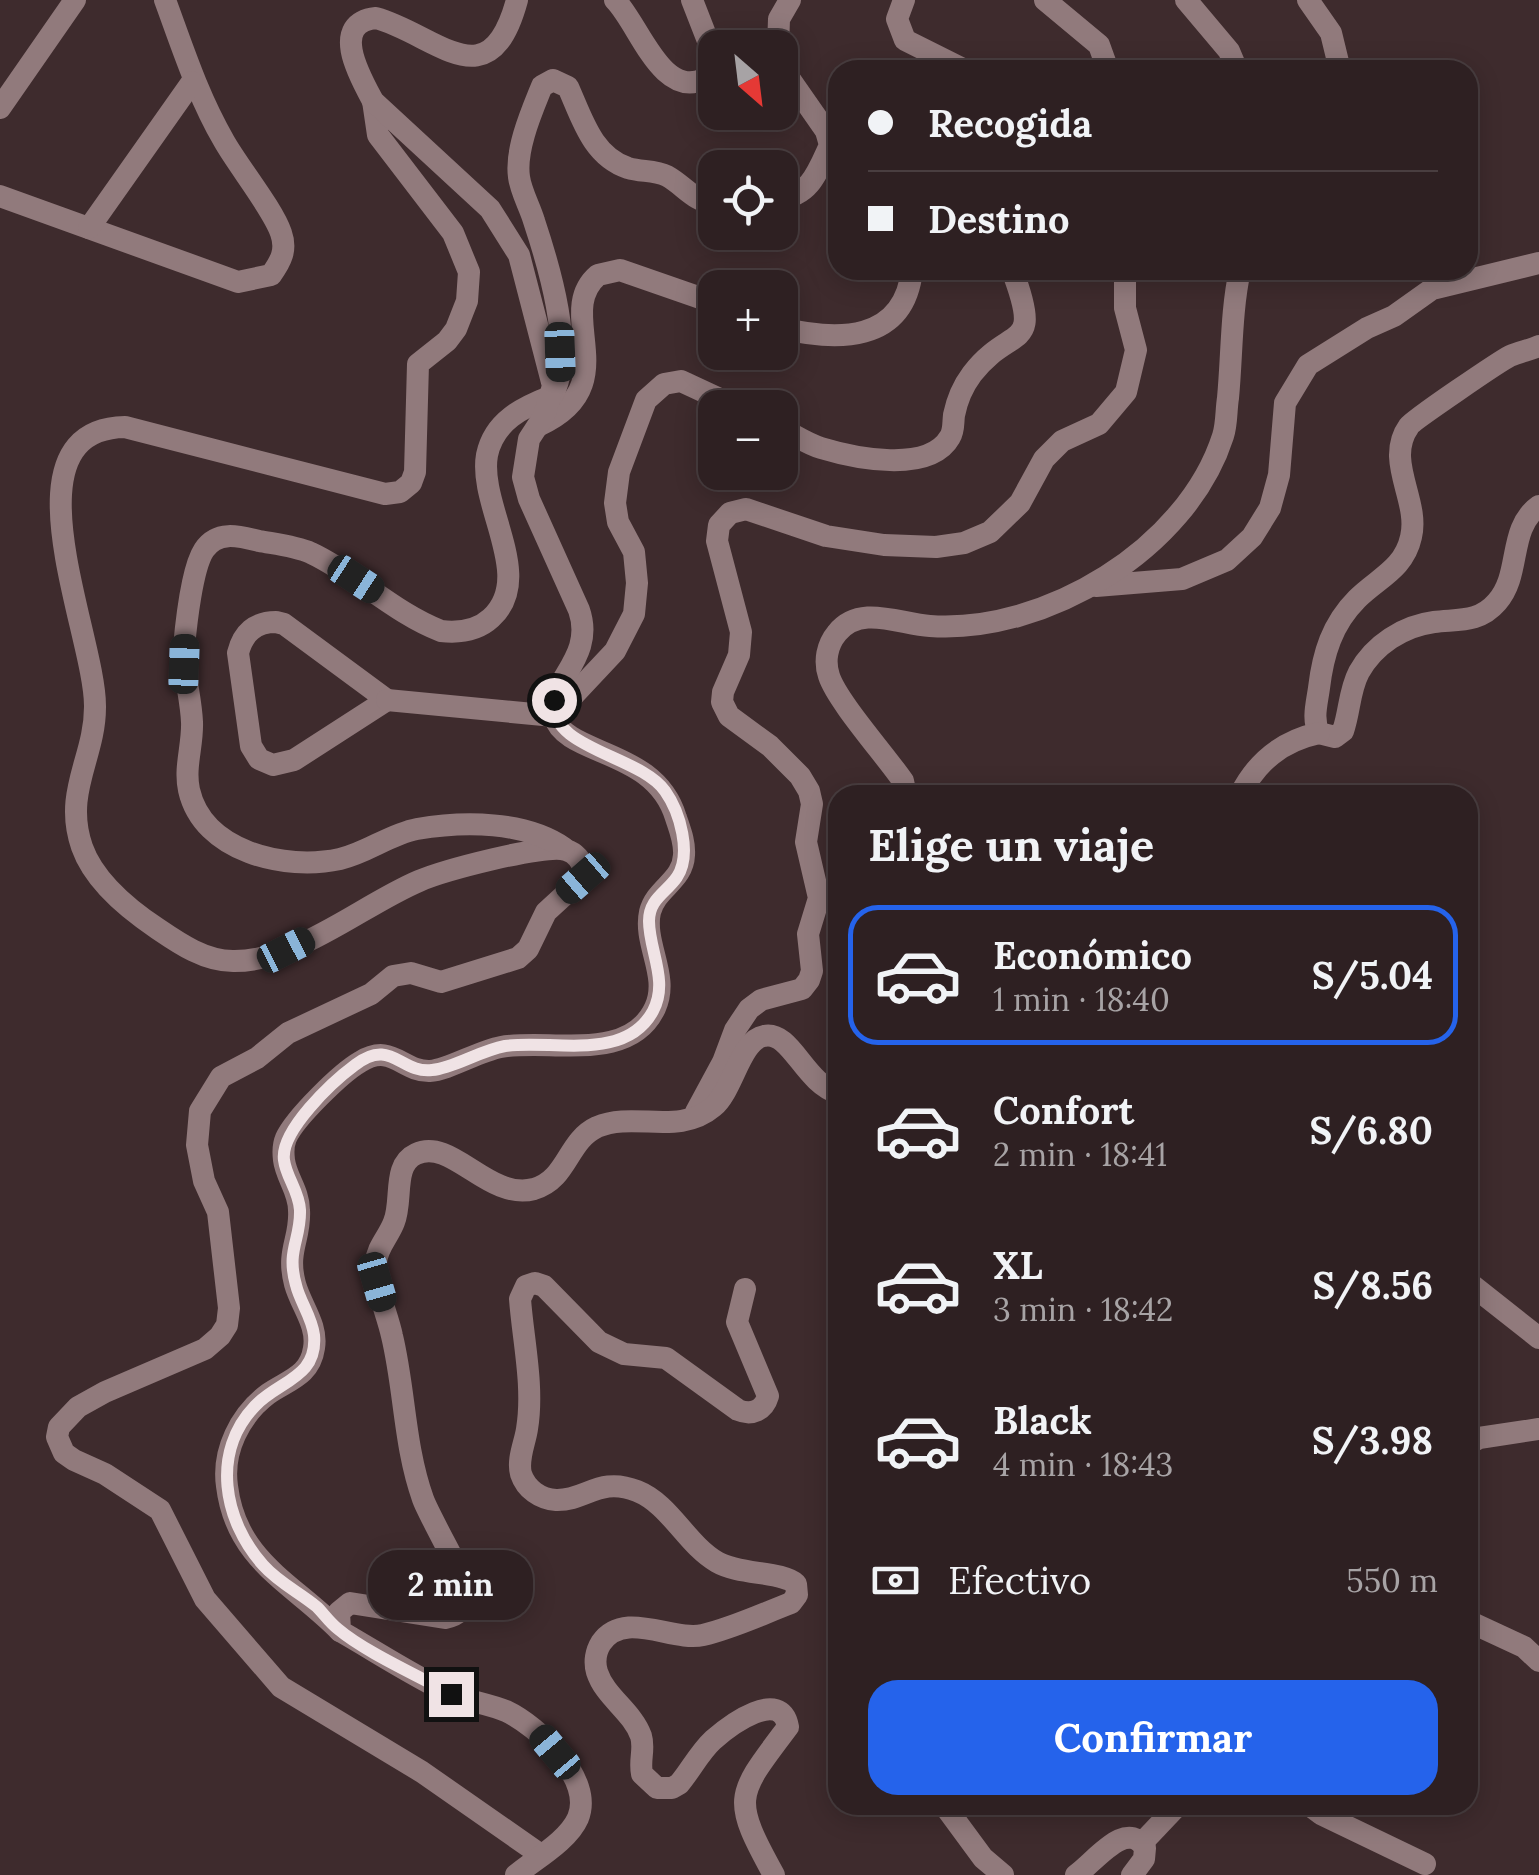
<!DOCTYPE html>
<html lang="es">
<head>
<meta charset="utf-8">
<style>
  body { margin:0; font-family:Lora,serif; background:#36282a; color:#f1f3f6; height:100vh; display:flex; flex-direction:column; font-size:38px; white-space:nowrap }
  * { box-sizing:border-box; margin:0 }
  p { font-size:32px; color:#a7a3a5 }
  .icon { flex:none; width:55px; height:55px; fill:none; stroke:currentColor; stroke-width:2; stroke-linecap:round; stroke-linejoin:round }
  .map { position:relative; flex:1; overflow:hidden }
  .panel { position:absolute; left:828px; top:785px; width:650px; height:1030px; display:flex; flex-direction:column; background:#2e2022; border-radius:30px; box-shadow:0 5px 25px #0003,0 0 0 2px #493e40 }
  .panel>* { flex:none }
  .hud { position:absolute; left:828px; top:60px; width:650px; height:220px; border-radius:30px; box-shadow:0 5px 25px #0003,0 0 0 2px #493e40; display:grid; align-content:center; height:220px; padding:0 40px; background:#2e2022 }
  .needle { width:65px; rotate:152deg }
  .tools { position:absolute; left:698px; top:30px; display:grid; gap:20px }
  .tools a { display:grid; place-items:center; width:100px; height:100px; border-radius:20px; background:#2e2022; box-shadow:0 5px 25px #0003,0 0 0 2px #493e40; font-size:50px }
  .end { position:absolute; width:45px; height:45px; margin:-22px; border:12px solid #f0e3e5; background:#111; box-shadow:0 0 0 5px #111 }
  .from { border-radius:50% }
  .bubble { position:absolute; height:70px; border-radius:30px; background:#2e2022; box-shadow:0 5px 25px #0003,0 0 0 2px #493e40; font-size:32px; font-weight:700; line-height:70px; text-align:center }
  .car { position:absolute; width:30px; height:60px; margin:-30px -15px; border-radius:12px; box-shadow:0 0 8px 2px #0007; background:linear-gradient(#222 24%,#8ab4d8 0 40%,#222 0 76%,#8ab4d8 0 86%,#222 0) }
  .hud b { display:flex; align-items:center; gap:35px; height:95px; font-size:38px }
  .hud b+b { border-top:2px solid #493e40 }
  .hud i { width:25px; height:25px; background:#f1f3f6 }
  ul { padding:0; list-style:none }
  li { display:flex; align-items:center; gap:30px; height:140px; margin:0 20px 15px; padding:0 20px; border:5px solid transparent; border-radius:30px }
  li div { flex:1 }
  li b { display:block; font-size:38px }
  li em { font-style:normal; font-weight:700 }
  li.selected { border-color:#2563eb }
  li>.icon { width:90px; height:90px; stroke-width:1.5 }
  h2 { padding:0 40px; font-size:45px; line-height:120px }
  .pay { display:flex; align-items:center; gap:25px; height:110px; padding:0 40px; font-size:38px }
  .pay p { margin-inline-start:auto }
  .cta { display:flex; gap:20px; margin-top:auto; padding:20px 40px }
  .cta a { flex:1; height:115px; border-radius:30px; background:#2563eb; color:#fff; font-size:40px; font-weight:700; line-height:115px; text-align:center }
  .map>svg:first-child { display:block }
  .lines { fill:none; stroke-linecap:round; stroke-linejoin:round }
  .minor { stroke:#917a7c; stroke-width:22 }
  .route { stroke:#f0e3e5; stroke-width:12 }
</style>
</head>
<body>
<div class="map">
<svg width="1539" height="1875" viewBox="0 0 1539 1875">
  <rect width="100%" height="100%" fill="#3e2b2d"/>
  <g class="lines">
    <g class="minor">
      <path d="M615,0C639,24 661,99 704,79L715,59L692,0"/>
      <path d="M904,0L897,19L905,40L965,70"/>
      <path d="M1045,0L1099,45L1108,70"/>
      <path d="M1186,0L1229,51L1237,70"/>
      <path d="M1308,0L1331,33L1340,70"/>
      <path d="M778,48L779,19L790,0"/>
      <path d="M780,65L826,131L830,145C818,171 810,196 780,198"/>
      <path d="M373,101L378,135L453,233L469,272L467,301L456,329L447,341L418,364L415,472L411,483L400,492L385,494L125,427C0,429 96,636 95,707C95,758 63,792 82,847C94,881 128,909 158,929C180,944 205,961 233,961C297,962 362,905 419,881C442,871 545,843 566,850C576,853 582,861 585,872L583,878L546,912L528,949L518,958L441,982L411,973L393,976L371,994L288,1033L257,1058L221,1077L200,1111L197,1145L204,1181L218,1212L229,1308L227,1325L220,1336L205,1349L105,1392L78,1407L59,1427L57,1437L64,1453L74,1460L105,1474L160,1510L205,1599L281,1687L422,1772L541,1855"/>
      <path d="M0,108L75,0"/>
      <path d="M0,196L238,282L271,275C281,261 287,250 281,233C273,209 238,166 224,141C198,96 183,49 165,0"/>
      <path d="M89,228L192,82"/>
      <path d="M780,328C836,341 904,344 912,270"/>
      <path d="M1539,346C1530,350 1519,352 1510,356C1500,361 1413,420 1409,426C1384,461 1420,500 1411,537C1404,569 1378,578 1357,599C1332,624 1323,654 1319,688C1317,703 1312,719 1319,733L1335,737L1343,731C1350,711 1349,691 1359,672C1374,645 1403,626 1434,622C1458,619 1479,623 1497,602C1522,574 1507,529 1539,506"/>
      <path d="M538,426C629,385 552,314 598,275L620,270L715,303"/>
      <path d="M780,428C793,434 807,444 821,448C854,458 929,474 950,437C954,431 953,423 954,415C957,400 963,386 972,374C1011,323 1044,354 1012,270"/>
      <path d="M1096,586L1182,579L1227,560L1252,537L1270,508L1279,475L1285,403L1308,365L1367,328L1394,316L1432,289L1539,263"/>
      <path d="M276,622L284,624L387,700L294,760L273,765L259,759L251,746L238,653C243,633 255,622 276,622Z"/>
      <path d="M387,700L554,716L615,651L634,614L637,583L634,552L618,522L615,503L619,472L646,400L664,384L681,381L739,408"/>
      <path d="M906,795L903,781C886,756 837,701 829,676C824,661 827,645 837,633C860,604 899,624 930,626C1045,634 1187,549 1223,436C1227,424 1226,410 1228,398C1232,356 1231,311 1240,270"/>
      <path d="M1240,795C1257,761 1282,741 1319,733"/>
      <path d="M564,848C525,821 464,821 417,829C390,834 367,853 340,859C285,871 203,852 189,790C184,767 193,745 192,722C191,697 183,673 184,647C186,625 192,568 204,550C217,530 239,536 259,541C275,544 295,546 311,553C356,574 394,613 441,631C459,633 477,631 491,618C536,577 478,506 487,455C494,421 523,407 552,396C576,353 549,266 534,221C530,207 521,192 519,177C515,149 532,111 542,86L553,80L568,87C582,118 592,156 628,168C641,172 655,170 667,176C685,186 693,201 715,204"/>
      <path d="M696,1112L723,1062L735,1030L749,1009L761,1000L802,989L809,980L812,971L808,934L819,898L806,842L812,804L809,791L800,776L770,746L729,716L722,702L723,692L739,655L741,632L717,541L719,525L730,513L746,509L826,536L884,545L936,547L964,543L990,532L1020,503L1044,459L1062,441L1099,424L1126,392L1136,350L1125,308V270"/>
      <path d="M1468,1282L1539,1338"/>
      <path d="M745,1289L737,1322L768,1396C764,1410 752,1416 738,1410L666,1358L624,1354L599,1342L544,1286L535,1283L526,1286L520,1299C523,1340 534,1387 527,1429C525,1443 517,1459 521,1474C526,1489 540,1499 556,1500C586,1501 599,1476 637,1491C670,1504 686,1544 717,1562C739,1575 782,1571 796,1584L797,1595L791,1603C762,1614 733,1628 703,1635C672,1642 624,1609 601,1643C596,1651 594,1662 597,1672C605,1697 632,1711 641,1736C645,1749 639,1760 642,1774L657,1788H672L679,1784C691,1770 699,1753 713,1740C730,1725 781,1687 788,1727C736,1796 731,1797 774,1875"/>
      <path d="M1468,1444L1479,1438L1539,1429"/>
      <path d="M1468,1621L1524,1647L1539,1661"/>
      <path d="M340,1631C293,1583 236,1561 227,1486C222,1451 240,1415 268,1394C288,1380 310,1376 314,1348C318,1325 301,1306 295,1284C286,1250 301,1239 299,1210C299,1191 286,1177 284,1160C283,1152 283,1145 286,1138C295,1118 341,1073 360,1062C392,1042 402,1072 430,1071C448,1070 479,1051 501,1047C548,1038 629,1064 655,1008C670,976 643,944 650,912C656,888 683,881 684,855C685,842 680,830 676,818C655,747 565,757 554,716C545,683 596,659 579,610L529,499L523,477L529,439L544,416L553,386L519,255L490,209L373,101C360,77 329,23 376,18C437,35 489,103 517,0"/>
      <path d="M944,1805L983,1858L1003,1875"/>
      <path d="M1309,1805L1321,1814L1425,1864"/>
      <path d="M1142,1843L1178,1805"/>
      <path d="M516,1875C535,1859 568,1841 578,1818C594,1779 538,1726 506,1711C487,1703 465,1701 447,1692C410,1674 375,1651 340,1631L339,1612L350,1603L445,1618C458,1615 469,1607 469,1593C469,1586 429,1516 423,1499C404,1446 405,1390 392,1336C387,1312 374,1287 376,1262C377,1247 389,1236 394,1222C403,1200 392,1165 416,1154C452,1137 488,1201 534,1189C568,1179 567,1141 597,1127C634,1111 679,1136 713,1107C733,1091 740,1040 764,1036C791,1030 804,1083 838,1093"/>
      <path d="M1076,1875C1095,1862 1126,1818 1145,1848L1144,1859L1132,1875"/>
    </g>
  </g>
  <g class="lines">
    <path class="route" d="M451,1694C419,1676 365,1652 338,1629C330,1623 324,1614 317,1607C299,1592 279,1583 263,1565C223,1520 211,1452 255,1406C278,1381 318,1378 314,1335C312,1317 300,1302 296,1285C286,1250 301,1240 300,1210C299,1191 286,1177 284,1160C280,1131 332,1082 355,1065C391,1037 401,1074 432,1070C454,1068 479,1051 505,1046C550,1039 625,1063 653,1011C669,981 649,951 649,921C649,899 666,893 677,877C692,854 680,812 665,791C640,755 547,749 554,700"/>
  </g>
</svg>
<div class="tools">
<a><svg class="needle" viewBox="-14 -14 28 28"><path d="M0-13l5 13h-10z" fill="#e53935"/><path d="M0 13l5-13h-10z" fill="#a7a3a5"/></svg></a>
<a><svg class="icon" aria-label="locate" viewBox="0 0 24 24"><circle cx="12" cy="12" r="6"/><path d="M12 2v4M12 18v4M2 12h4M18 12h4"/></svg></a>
<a>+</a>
<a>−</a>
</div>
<i class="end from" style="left:554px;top:700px"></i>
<i class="end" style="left:451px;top:1694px"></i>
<div class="bubble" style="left:368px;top:1550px;width:165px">2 min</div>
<i class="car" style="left:560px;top:352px;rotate:178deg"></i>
<i class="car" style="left:356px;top:579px;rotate:123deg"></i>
<i class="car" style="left:184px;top:664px;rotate:2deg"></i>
<i class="car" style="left:583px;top:878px;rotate:229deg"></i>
<i class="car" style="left:286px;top:950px;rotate:63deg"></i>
<i class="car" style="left:377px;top:1282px;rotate:164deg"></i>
<i class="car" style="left:555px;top:1752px;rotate:320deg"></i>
<div class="hud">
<b><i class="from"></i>Recogida</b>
<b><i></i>Destino</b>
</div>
<section class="panel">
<h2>Elige un viaje</h2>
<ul>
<li class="selected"><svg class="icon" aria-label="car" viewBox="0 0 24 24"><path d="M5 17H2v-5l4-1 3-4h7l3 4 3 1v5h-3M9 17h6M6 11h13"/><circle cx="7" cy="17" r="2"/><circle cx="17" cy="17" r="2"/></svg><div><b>Económico</b><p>1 min · 18:40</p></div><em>S/5.04</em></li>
<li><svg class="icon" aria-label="car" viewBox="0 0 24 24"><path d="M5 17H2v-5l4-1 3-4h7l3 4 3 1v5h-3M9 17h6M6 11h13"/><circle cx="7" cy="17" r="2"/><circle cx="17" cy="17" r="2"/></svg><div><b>Confort</b><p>2 min · 18:41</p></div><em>S/6.80</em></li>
<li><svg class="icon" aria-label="car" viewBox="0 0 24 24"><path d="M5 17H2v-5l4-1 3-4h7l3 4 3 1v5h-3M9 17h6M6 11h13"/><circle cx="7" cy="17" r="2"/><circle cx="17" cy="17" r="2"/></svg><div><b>XL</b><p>3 min · 18:42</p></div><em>S/8.56</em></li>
<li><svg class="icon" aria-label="car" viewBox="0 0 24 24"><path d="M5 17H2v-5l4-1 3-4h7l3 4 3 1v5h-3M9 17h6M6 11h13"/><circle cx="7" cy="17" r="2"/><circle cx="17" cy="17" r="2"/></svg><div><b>Black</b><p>4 min · 18:43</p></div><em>S/3.98</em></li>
</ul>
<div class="pay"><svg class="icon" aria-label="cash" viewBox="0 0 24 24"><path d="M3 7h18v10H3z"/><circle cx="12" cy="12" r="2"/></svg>Efectivo<p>550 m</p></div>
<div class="cta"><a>Confirmar</a></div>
</section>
</div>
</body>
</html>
